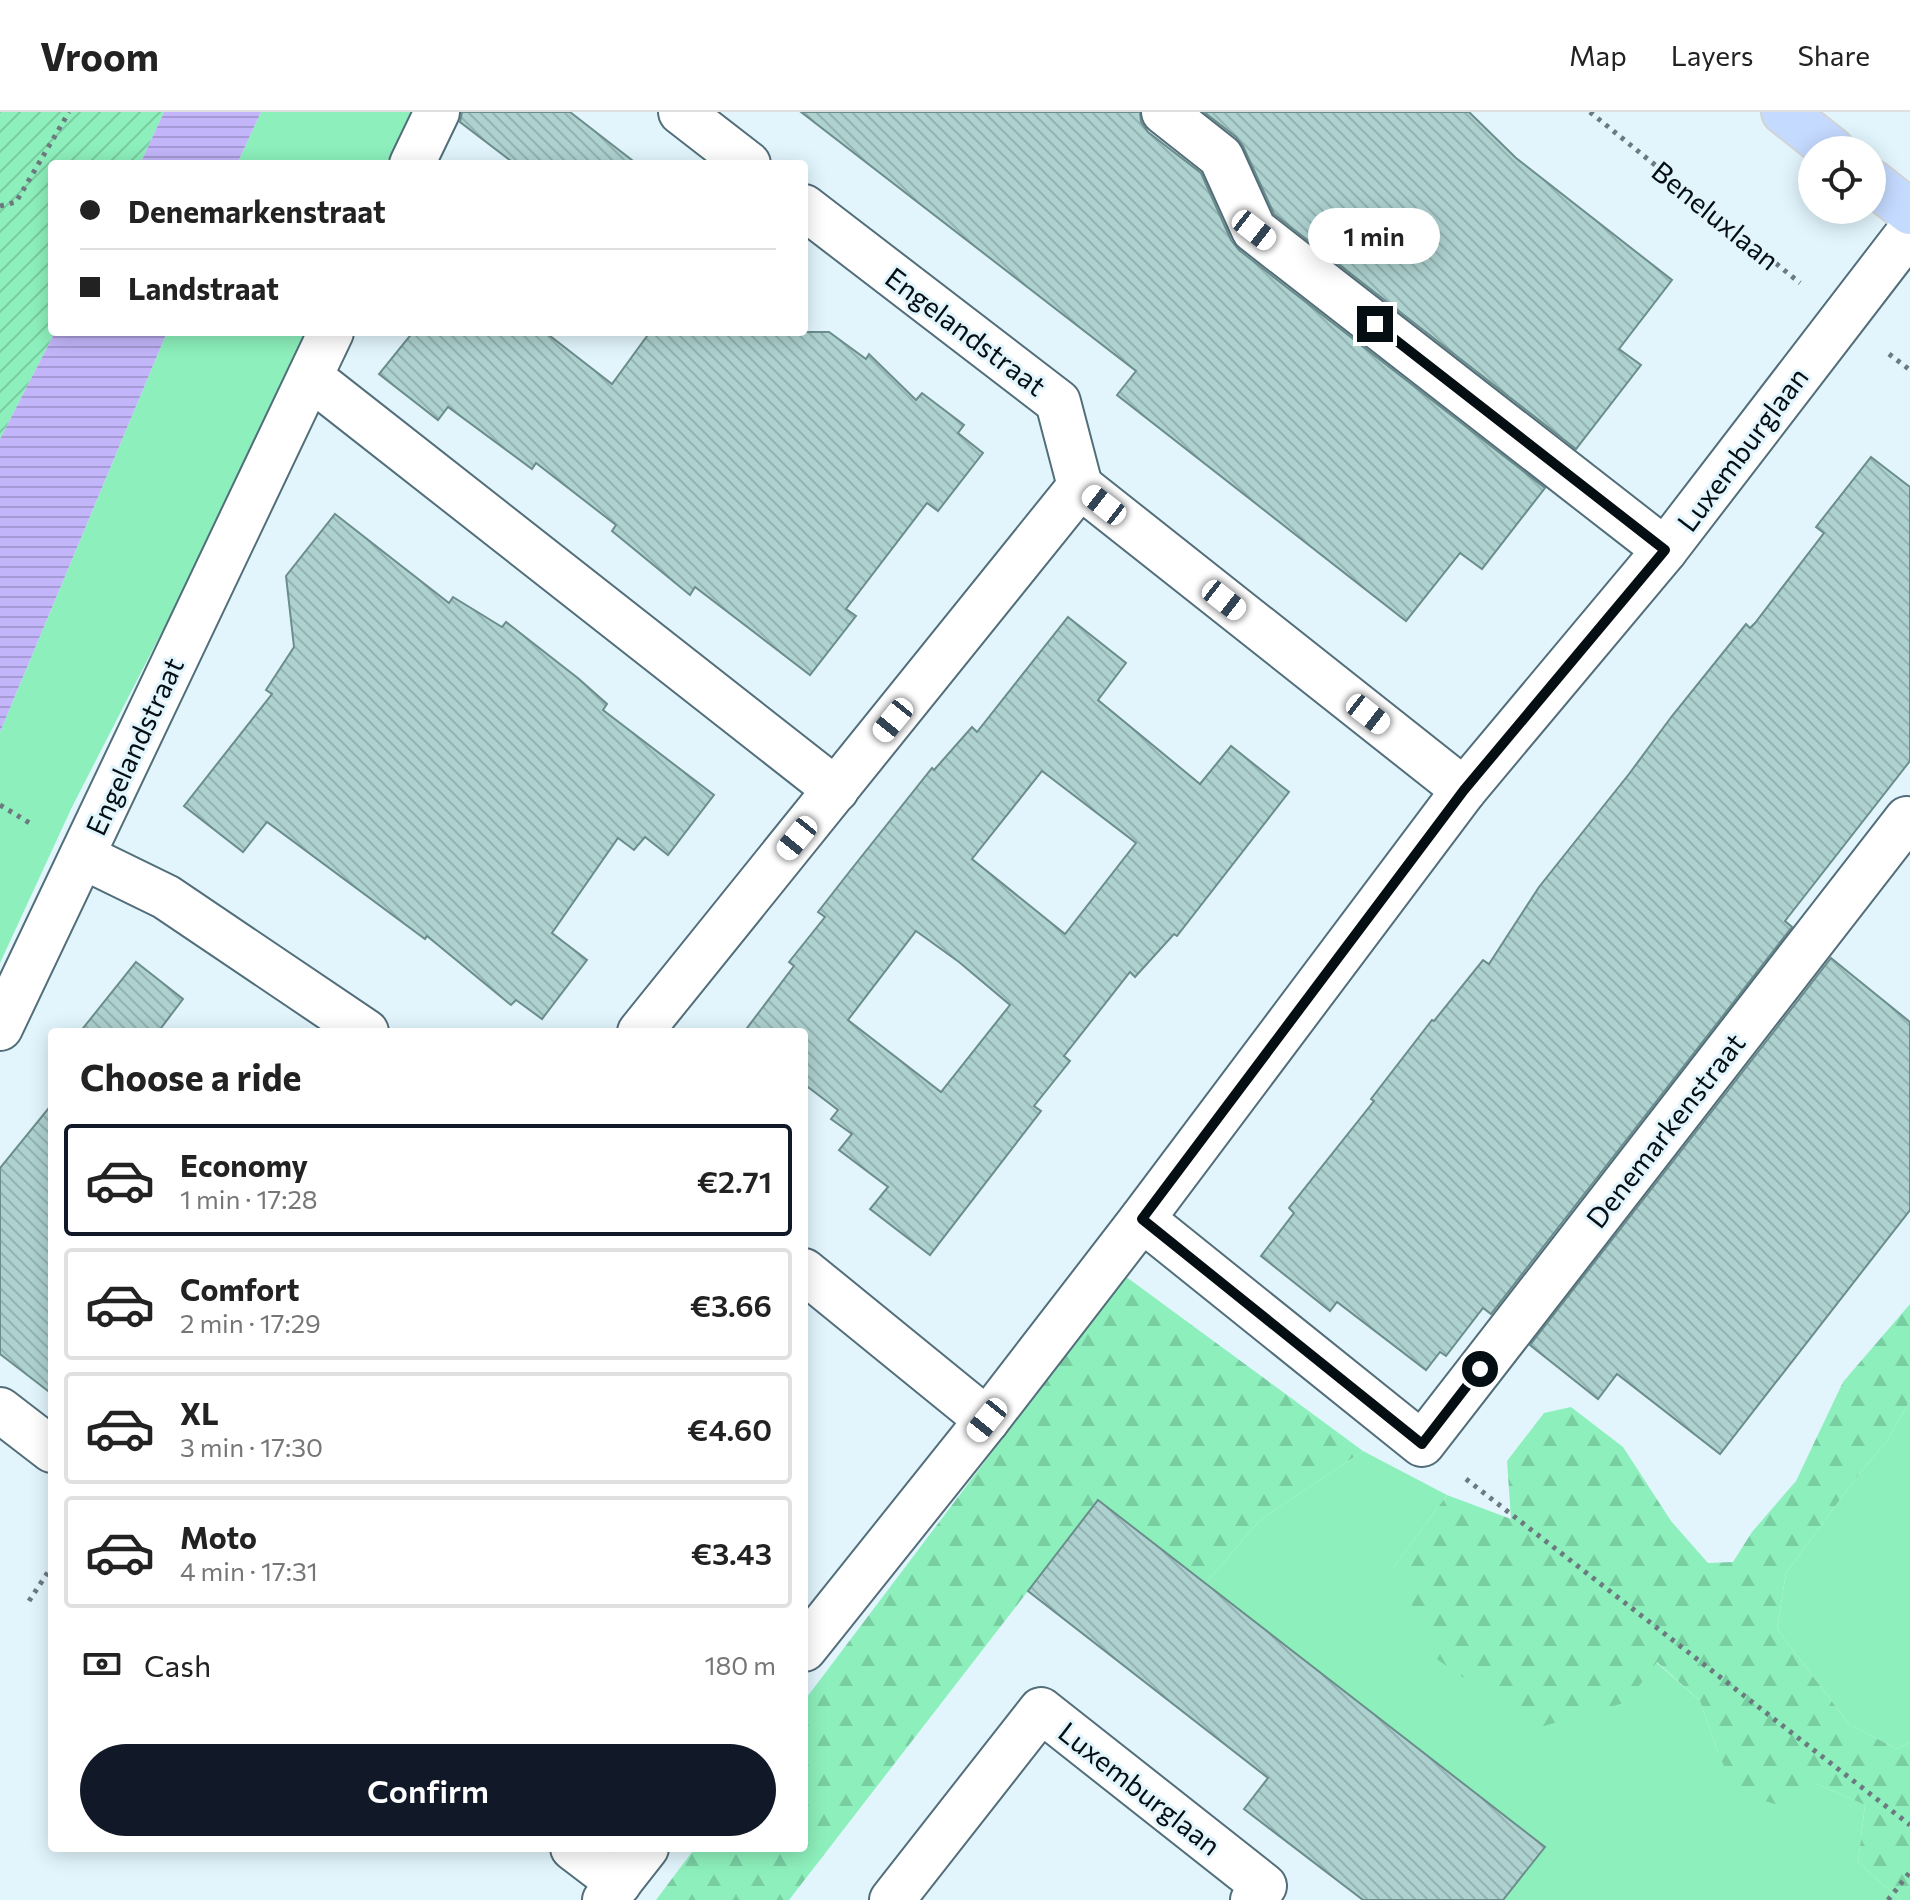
<!DOCTYPE html>
<html lang="en">
<head>
<meta charset="utf-8">
<style>
  body { margin:0; font-family:Commissioner,sans-serif; background:#f2f2f2; color:#222; height:100vh; display:flex; flex-direction:column; font-size:30px; white-space:nowrap }
  * { box-sizing:border-box; margin:0 }
  p { font-size:26px; color:#767676 }
  .icon { flex:none; width:44px; height:44px; fill:none; stroke:currentColor; stroke-width:2; stroke-linecap:round; stroke-linejoin:round }
  .map { position:relative; flex:1; overflow:hidden }
  .panel { position:absolute; left:48px; top:916px; width:760px; height:824px; display:flex; flex-direction:column; background:#fff; border-radius:8px; box-shadow:0 4px 20px #0003 }
  .panel>* { flex:none }
  .banner { position:absolute; left:48px; top:48px; width:760px; height:176px; border-radius:8px; box-shadow:0 4px 20px #0003; display:grid; align-content:center; height:176px; padding:0 32px; background:#fff }
  .buttons { position:absolute; left:1798px; top:24px; display:grid; gap:16px }
  .buttons a { display:grid; place-items:center; width:88px; height:88px; border-radius:50%; background:#fff; box-shadow:0 4px 20px #0003; font-size:40px }
  .end { position:absolute; width:36px; height:36px; margin:-18px; border:10px solid #050f13; background:#fff; box-shadow:0 0 0 4px #fff }
  .from { border-radius:50% }
  .bubble { position:absolute; height:56px; border-radius:28px; background:#fff; box-shadow:0 4px 20px #0003; font-size:26px; font-weight:600; line-height:56px; text-align:center }
  .car { position:absolute; width:24px; height:48px; margin:-24px -12px; border-radius:10px; box-shadow:0 0 6px 2px #0007; background:linear-gradient(#fff 24%,#345 0 40%,#fff 0 76%,#345 0 86%,#fff 0) }
  .banner b { display:flex; align-items:center; gap:28px; height:76px; font-size:30px }
  .banner b+b { border-top:2px solid #e0e0e0 }
  .banner i { width:20px; height:20px; background:#222 }
  ul { padding:0; list-style:none }
  li { display:flex; align-items:center; gap:24px; height:112px; margin:0 16px 12px; padding:0 16px; border:4px solid #e0e0e0; border-radius:8px }
  li div { flex:1 }
  li b { display:block; font-size:30px }
  li em { font-style:normal; font-weight:600 }
  li.selected { border-color:#111827 }
  li>.icon { width:72px; height:72px; stroke-width:1.5 }
  h2 { padding:0 32px; font-size:36px; line-height:96px }
  .pay { display:flex; align-items:center; gap:20px; height:88px; padding:0 32px; font-size:30px }
  .pay p { margin-inline-start:auto }
  .button { display:flex; gap:16px; margin-top:auto; padding:16px 32px }
  .button a { flex:1; height:92px; border-radius:48px; background:#111827; color:#fff; font-size:32px; font-weight:600; line-height:92px; text-align:center }
  header { display:flex; align-items:center; gap:48px; box-sizing:border-box; height:112px; padding:0 40px; background:#fff; border-bottom:2px solid #e0e0e0 }
  header strong { font-size:38px }
  nav { display:flex; gap:44px; margin-inline-start:auto; font-size:28px }
  .map>svg:first-child { display:block }
  .green { fill:#8df0bc }
  .forest { fill:url(#forest-firs) }
  .garden { fill:url(#garden-furrows) }
  .water { fill:url(#water-rules) }
  .building { fill:url(#building-back-hatch); stroke:#6b8d8b; stroke-width:2; fill-rule:evenodd }
  .lines { fill:none; stroke-linecap:round; stroke-linejoin:round }
  .minor-casing { stroke:#526e7a; stroke-width:48 }
  .major-casing { stroke:#d2d4d5; stroke-width:48 }
  .path { stroke:#6c7a80; stroke-width:5; stroke-dasharray:4 6; stroke-linecap:butt }
  .minor { stroke:#fff; stroke-width:44 }
  .major { stroke:#c4dafe; stroke-width:44 }
  .route { stroke:#050f13; stroke-width:10 }
  .labels { text-anchor:middle; dominant-baseline:central; stroke-width:6; stroke-linejoin:round; paint-order:stroke }
  .street-label { font-size:28px; fill:#050f13; stroke:#e2f5fd }
</style>
</head>
<body>
<header>
<strong>Vroom</strong>
<nav><a>Map</a><a>Layers</a><a>Share</a></nav>
</header>
<div class="map">
<svg width="1910" height="1788" viewBox="0 0 1910 1788">
  <defs>
    <pattern id="forest-firs" width="22" height="20" patternUnits="userSpaceOnUse" patternTransform="scale(2)"><rect width="22" height="20" fill="#8df0bc"/><path d="M5 1l3.5 6h-7zM16 11l3.5 6h-7z" fill="#78cda1"/></pattern>
    <pattern id="garden-furrows" width="10" height="10" patternUnits="userSpaceOnUse" patternTransform="scale(2)"><rect width="10" height="10" fill="#8df0bc"/><path d="M-1 1l2-2M0 10L10 0M9 11l2-2" fill="none" stroke="#78cda1"/></pattern>
    <pattern id="water-rules" width="6" height="5" patternUnits="userSpaceOnUse" patternTransform="scale(2)"><rect width="6" height="5" fill="#c2b5f9"/><path d="M0 2.5h6" fill="none" stroke="#a59ad5"/></pattern>
    <pattern id="building-back-hatch" width="6" height="6" patternUnits="userSpaceOnUse" patternTransform="scale(2)"><rect width="6" height="6" fill="#aed2d0"/><path d="M-1 5l2 2M0 0l6 6M5-1l2 2" fill="none" stroke="#94b3b2"/></pattern>
  </defs>
  <rect width="100%" height="100%" fill="#e2f5fd"/>
  <g class="green">
    <path d="M261,0H416L390,52H237Z"/>
    <path d="M167,220H313L292,266L72,695L0,851V620Z"/>
    <path d="M1910,1288V1630L1897,1637L1849,1612L1777,1517L1786,1461L1856,1366L1887,1329Z"/>
    <path d="M1363,1339L1447,1383L1394,1455L1656,1550L1700,1589L1718,1640L1817,1672L1865,1693L1858,1750L1900,1788H1503L1545,1734L1205,1472L1261,1407Z"/>
  </g>
  <g class="forest">
    <path d="M1125,1164L1363,1339L1261,1407L1205,1472L1028,1479L789,1788H656L695,1736H804V1589Z"/>
    <path d="M1910,1192V1288L1887,1329L1856,1366L1786,1461L1777,1517L1849,1612L1897,1637L1910,1630V1788H1900L1858,1750L1865,1693L1817,1672L1788,1696L1735,1680L1718,1640L1700,1589L1657,1550L1627,1590L1537,1616L1438,1548L1394,1455L1447,1383L1511,1407L1507,1349L1544,1301L1571,1295L1623,1335L1671,1409L1708,1451L1733,1450L1752,1420L1796,1369L1843,1270Z"/>
  </g>
  <path class="garden" d="M0,0H164L140,52H52V220H55L0,327Z"/>
  <g class="water">
    <path d="M164,0H261L237,52H140Z"/>
    <path d="M55,220H167L0,620V327Z"/>
  </g>
  <g class="building">
    <path d="M462,0H570L637,52H515L460,10Z"/>
    <path d="M801,0H1140L1141,10L1148,20L1201,61L1231,128L1239,138L1545,376L1482,457L1460,441L1406,509L1117,283L1136,259Z"/>
    <path d="M1204,0H1469L1516,46L1672,168L1619,237L1641,253L1576,337L1274,102L1243,34L1236,25Z"/>
    <path d="M413,220H545L612,272L650,220H829L866,247L869,242L916,288L922,281L964,313L958,321L983,341L938,399L927,391L846,497L856,504L810,563L695,475L690,483L612,419L616,413L536,351L532,357L448,295L438,308L379,262Z"/>
    <path d="M1871,345L1910,375V649L1785,809L1792,815L1491,1202L1483,1196L1446,1244L1440,1240L1426,1258L1337,1190L1330,1199L1261,1144L1294,1101L1289,1096L1374,989L1371,987L1432,908L1434,909L1483,848L1489,852L1539,775L1629,662L1672,604L1746,512L1750,516L1755,511L1824,421L1816,415Z"/>
    <path d="M335,402L449,491L453,485L502,515L506,510L579,567L607,592L603,598L714,683L668,743L645,725L634,738L618,726L552,821L587,848L542,907L516,888L511,893L427,824L425,827L267,710L243,740L184,694L272,582L266,578L294,535L286,464Z"/>
    <path d="M1068,505L1126,551L1098,588L1200,672L1231,634L1289,680L1177,824L1174,822L1135,865L1130,860L1064,944L1070,949L1034,994L1041,999L930,1143L870,1097L888,1075L839,1038L852,1022L831,1007L838,998L804,972V920H744L794,854L789,850L825,805L818,800L850,759L932,656L934,658L972,615L977,620ZM1042,659L1136,731L1065,822L972,747ZM916,819L959,850L1010,893L941,980L848,908Z"/>
    <path d="M1831,846L1910,910V1098L1720,1342L1617,1262L1598,1287L1530,1233Z"/>
    <path d="M136,850L183,887L158,920H80Z"/>
    <path d="M52,992V1282L0,1242V1056Z"/>
    <path d="M1098,1388L1545,1735L1503,1788H1363L1244,1697L1268,1666L1028,1479Z"/>
  </g>
  <g class="lines">
    <g class="minor-casing">
      <g id="minor">
        <path d="M681,0L748,52"/>
        <path d="M1164,0L1221,45L1254,118L1665,438"/>
        <path d="M412,52L437,0"/>
        <path d="M804,95L1058,290L1080,374"/>
        <path d="M310,265L836,678"/>
        <path d="M82,744L166,785L366,920"/>
        <path d="M0,916L331,220"/>
        <path d="M640,920L1080,374L1464,678"/>
        <path d="M1142,1107L1422,1332L1907,707L1910,709"/>
        <path d="M804,1159L987,1308"/>
        <path d="M0,1298L52,1338"/>
        <path d="M804,1537L987,1308L1142,1107L1464,678L1665,438L1910,119"/>
        <path d="M573,1736L619,1771"/>
        <path d="M605,1788L646,1736"/>
        <path d="M892,1788L1041,1598L1264,1774L1253,1788"/>
      </g>
    </g>
    <g class="major-casing">
      <g id="major">
        <path d="M1784,0L1832,38"/>
        <path d="M1872,70L1910,100"/>
      </g>
    </g>
    <g class="path">
      <path d="M1590,0L1800,171"/>
      <path d="M0,94L16,90L69,0"/>
      <path d="M1889,242L1910,258"/>
      <path d="M0,693L33,713"/>
      <path d="M1466,1367L1910,1713"/>
      <path d="M29,1489L52,1454"/>
      <path d="M1888,1788L1910,1760"/>
    </g>
    <use href="#minor" class="minor"/>
    <use href="#major" class="major"/>
  </g>
  <g class="lines">
    <path class="route" d="M1375,212L1665,438L1464,678L1142,1107L1422,1332L1480,1257"/>
  </g>
  <g class="labels">
    <g class="street-label">
      <text transform="translate(1716 103) rotate(39)">Beneluxlaan</text>
      <text transform="translate(966 219) rotate(37)">Engelandstraat</text>
      <text transform="translate(1742 337) rotate(-53)">Luxemburglaan</text>
      <text transform="translate(134 634) rotate(-65)">Engelandstraat</text>
      <text transform="translate(1665 1018) rotate(-52)">Denemarkenstraat</text>
      <text transform="translate(1140 1676) rotate(38)">Luxemburglaan</text>
    </g>
  </g>
</svg>
<div class="buttons">
<a><svg class="icon" aria-label="locate" viewBox="0 0 24 24"><circle cx="12" cy="12" r="6"/><path d="M12 2v4M12 18v4M2 12h4M18 12h4"/></svg></a>
</div>
<i class="end from" style="left:1480px;top:1257px"></i>
<i class="end" style="left:1375px;top:212px"></i>
<div class="bubble" style="left:1308px;top:96px;width:132px">1 min</div>
<i class="car" style="left:1254px;top:118px;rotate:128deg"></i>
<i class="car" style="left:1104px;top:393px;rotate:308deg"></i>
<i class="car" style="left:1224px;top:488px;rotate:128deg"></i>
<i class="car" style="left:1368px;top:602px;rotate:128deg"></i>
<i class="car" style="left:893px;top:608px;rotate:219deg"></i>
<i class="car" style="left:797px;top:726px;rotate:219deg"></i>
<i class="car" style="left:987px;top:1308px;rotate:219deg"></i>
<div class="banner">
<b><i class="from"></i>Denemarkenstraat</b>
<b><i></i>Landstraat</b>
</div>
<section class="panel">
<h2>Choose a ride</h2>
<ul>
<li class="selected"><svg class="icon" aria-label="car" viewBox="0 0 24 24"><path d="M5 17H2v-5l4-1 3-4h7l3 4 3 1v5h-3M9 17h6M6 11h13"/><circle cx="7" cy="17" r="2"/><circle cx="17" cy="17" r="2"/></svg><div><b>Economy</b><p>1 min · 17:28</p></div><em>€2.71</em></li>
<li><svg class="icon" aria-label="car" viewBox="0 0 24 24"><path d="M5 17H2v-5l4-1 3-4h7l3 4 3 1v5h-3M9 17h6M6 11h13"/><circle cx="7" cy="17" r="2"/><circle cx="17" cy="17" r="2"/></svg><div><b>Comfort</b><p>2 min · 17:29</p></div><em>€3.66</em></li>
<li><svg class="icon" aria-label="car" viewBox="0 0 24 24"><path d="M5 17H2v-5l4-1 3-4h7l3 4 3 1v5h-3M9 17h6M6 11h13"/><circle cx="7" cy="17" r="2"/><circle cx="17" cy="17" r="2"/></svg><div><b>XL</b><p>3 min · 17:30</p></div><em>€4.60</em></li>
<li><svg class="icon" aria-label="car" viewBox="0 0 24 24"><path d="M5 17H2v-5l4-1 3-4h7l3 4 3 1v5h-3M9 17h6M6 11h13"/><circle cx="7" cy="17" r="2"/><circle cx="17" cy="17" r="2"/></svg><div><b>Moto</b><p>4 min · 17:31</p></div><em>€3.43</em></li>
</ul>
<div class="pay"><svg class="icon" aria-label="cash" viewBox="0 0 24 24"><path d="M3 7h18v10H3z"/><circle cx="12" cy="12" r="2"/></svg>Cash<p>180 m</p></div>
<div class="button"><a>Confirm</a></div>
</section>
</div>
</body>
</html>
